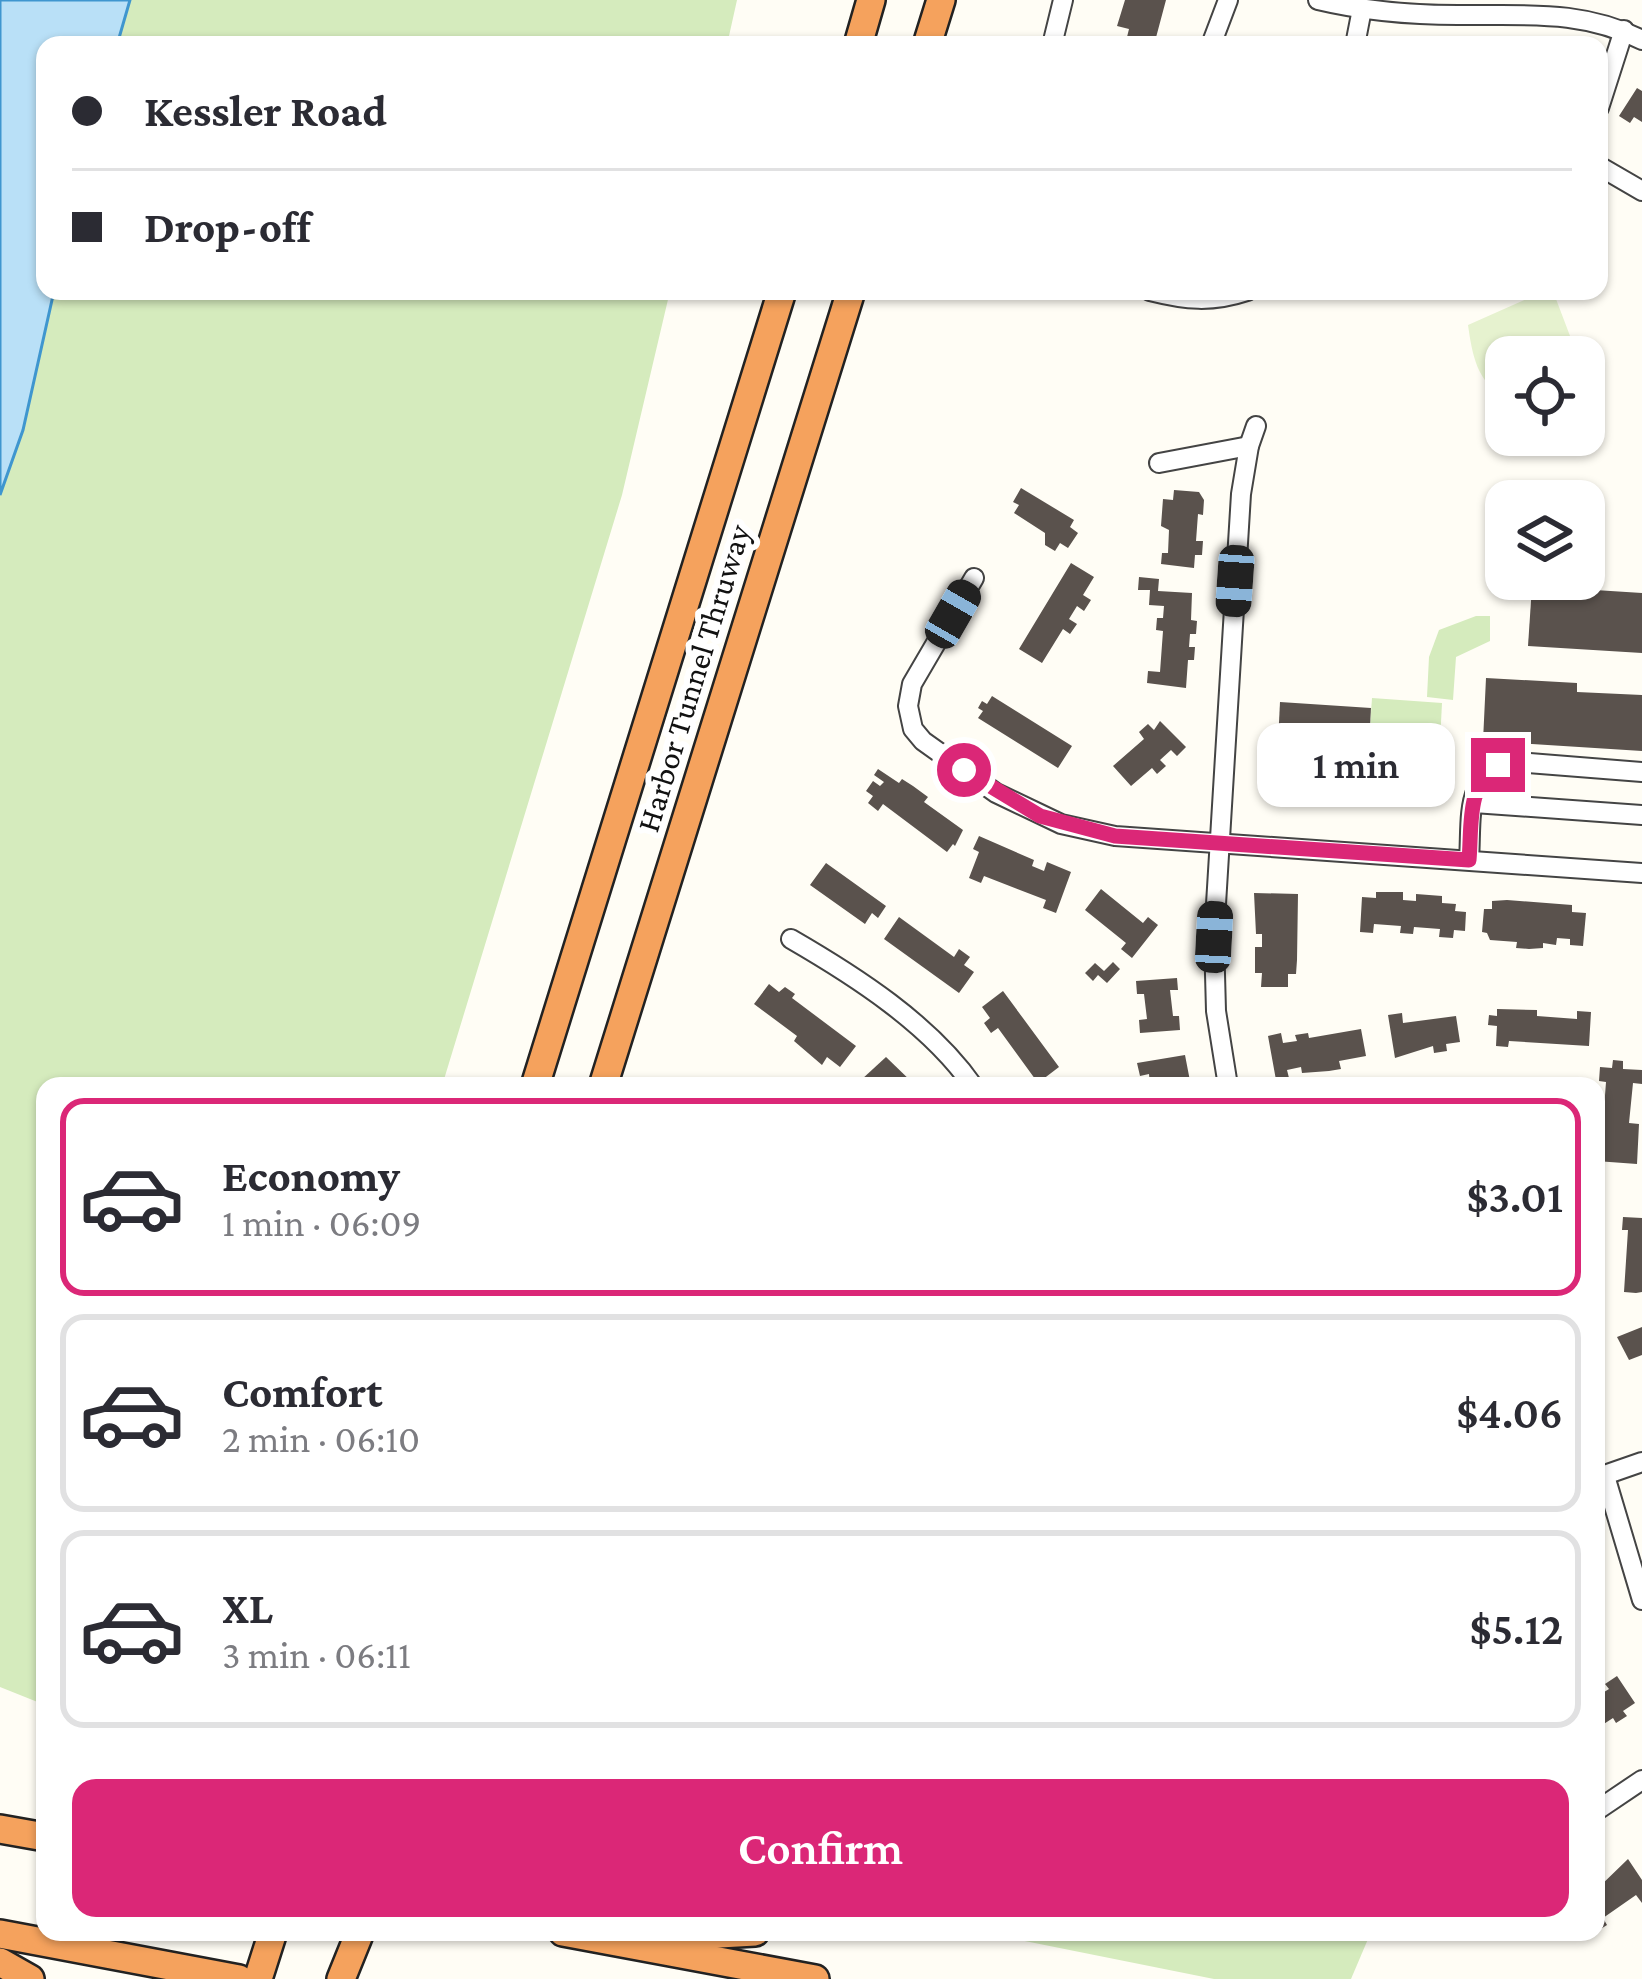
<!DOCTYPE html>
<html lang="en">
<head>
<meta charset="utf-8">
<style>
  body { margin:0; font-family:"Crimson Pro",serif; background:#f7f7f7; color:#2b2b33; height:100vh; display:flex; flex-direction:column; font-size:45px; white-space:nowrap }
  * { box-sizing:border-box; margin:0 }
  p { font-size:39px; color:#7c7c81 }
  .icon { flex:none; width:66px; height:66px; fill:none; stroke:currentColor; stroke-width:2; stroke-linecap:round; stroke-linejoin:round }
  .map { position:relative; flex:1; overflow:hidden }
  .details { position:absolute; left:36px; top:1077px; width:1569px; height:864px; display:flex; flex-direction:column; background:#fff; border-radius:24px; box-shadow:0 3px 9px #0004 }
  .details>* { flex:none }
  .top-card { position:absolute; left:36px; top:36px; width:1572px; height:264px; border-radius:24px; box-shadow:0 3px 9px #0004; display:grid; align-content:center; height:264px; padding:0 36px; background:#fff }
  .tools { position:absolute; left:1485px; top:336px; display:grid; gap:24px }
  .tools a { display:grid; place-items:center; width:120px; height:120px; border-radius:24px; background:#fff; box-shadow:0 3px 9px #0004; font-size:60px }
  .end { position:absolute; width:54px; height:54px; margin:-27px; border:15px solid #db2777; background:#fff; box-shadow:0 0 0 6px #fff }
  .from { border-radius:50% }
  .bubble { position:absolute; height:84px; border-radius:24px; background:#fff; box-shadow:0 3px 9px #0004; font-size:39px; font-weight:600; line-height:84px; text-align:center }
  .car { position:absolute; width:36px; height:72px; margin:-36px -18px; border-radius:15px; box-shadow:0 0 9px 3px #0007; background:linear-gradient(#222 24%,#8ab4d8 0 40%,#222 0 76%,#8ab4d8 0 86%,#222 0) }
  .top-card b { display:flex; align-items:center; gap:42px; height:114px; font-size:45px }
  .top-card b+b { border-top:3px solid #e1e1e2 }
  .top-card i { width:30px; height:30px; background:#2b2b33 }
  ul { padding:21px 0 0; list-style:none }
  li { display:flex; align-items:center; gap:36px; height:198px; margin:0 24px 18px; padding:0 12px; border:6px solid #e1e1e2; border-radius:24px }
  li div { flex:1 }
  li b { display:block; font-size:45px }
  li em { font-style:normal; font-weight:600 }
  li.on { border-color:#db2777 }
  li>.icon { width:108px; height:108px; stroke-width:1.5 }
  .primary-button { display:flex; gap:24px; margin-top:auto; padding:24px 36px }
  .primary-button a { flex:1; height:138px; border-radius:24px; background:#db2777; color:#fff; font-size:48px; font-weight:600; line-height:138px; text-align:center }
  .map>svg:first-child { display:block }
  .green { fill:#d5ebbd }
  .pitch { fill:#e6f2cf }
  .water { fill:#b9e0f7; stroke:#3f96cf; stroke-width:3 }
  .building { fill:#5a524d }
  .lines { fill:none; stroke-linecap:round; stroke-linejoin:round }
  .minor-casing { stroke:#444; stroke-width:22 }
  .highway-casing { stroke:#222; stroke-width:32 }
  .minor { stroke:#fff; stroke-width:18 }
  .highway { stroke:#f5a25d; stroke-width:27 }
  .route { stroke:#db2777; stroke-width:15 }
  .labels { text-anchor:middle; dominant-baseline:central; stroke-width:12; stroke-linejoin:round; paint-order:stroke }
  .street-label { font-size:33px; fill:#111; stroke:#fff }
</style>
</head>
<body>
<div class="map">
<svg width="1642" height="1979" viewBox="0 0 1642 1979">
  <rect width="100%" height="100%" fill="#fffdf5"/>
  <g class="green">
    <path d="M0,0H737L727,45H45V291H670L622,495L442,1086H45V1705L0,1687Z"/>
    <path d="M1476,616H1490V641L1456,657L1453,700L1427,697L1429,657L1439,630Z"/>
    <path d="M1372,698L1442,703L1439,762L1368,757Z"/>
    <path d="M980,1932H1371L1351,1979H1214Z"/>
  </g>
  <path class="pitch" d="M1538,294L1556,299L1578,357H1506V396C1477,385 1472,353 1468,325Z"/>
  <path class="water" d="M0,0H130L117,45H45V291H54L23,430L0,495Z"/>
  <g class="building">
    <path d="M1125,0H1166L1154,45H1125L1129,29L1117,26Z"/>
    <path d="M1637,88L1642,91V122L1634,117L1630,123L1619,116Z"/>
    <path d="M1021,488L1074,520L1070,527L1078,533L1068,548L1060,543L1055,551L1045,545V533L1014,513L1019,505L1013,502Z"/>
    <path d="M1174,490L1199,492L1204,500L1203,515L1198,514L1196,541H1203L1202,555H1195L1194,568L1161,564L1162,553H1168L1169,530L1161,526L1163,499L1173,500Z"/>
    <path d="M1071,563L1094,577L1083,595L1091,600L1084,611L1077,606L1069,619L1077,624L1070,634L1063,629L1042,663L1019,649Z"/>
    <path d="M1139,577L1159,579L1158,591L1192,593L1191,620L1197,621L1196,634H1190L1189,647H1195L1194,660H1188L1186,688L1147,683L1148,671L1160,672L1163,631L1156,630L1157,618H1163L1164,606L1149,605L1150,590H1138Z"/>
    <path d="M1532,586L1642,593V653L1528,646Z"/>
    <path d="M1486,678L1577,683V692L1642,695V751L1483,741Z"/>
    <path d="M992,696L1072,746L1058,768L978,718L983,711L978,708L982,701L987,704Z"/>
    <path d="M1280,702L1371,708L1368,763H1277Z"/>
    <path d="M1160,721L1186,747L1177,756L1171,750L1160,760L1166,766L1157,774L1152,768L1131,786L1113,766L1144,739L1139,732L1148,724L1154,730Z"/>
    <path d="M1390,739L1406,740L1405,756L1389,755Z"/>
    <path d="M878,769L899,783L902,779L913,786L928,797L924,802L963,830L955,846L953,844L947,852L883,804L878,811L868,803L873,796L866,791L873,781L880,786L884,782L874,775Z"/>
    <path d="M979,836L1034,860L1032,866L1044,871L1047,862L1071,872L1056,913L1043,908L1046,900L984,876L981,883L969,878L979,852L973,849Z"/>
    <path d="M826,863L886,906L878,918L872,913L865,924L810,885Z"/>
    <path d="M1101,889L1143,923L1148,917L1158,925L1132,958L1121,949L1126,943L1085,910Z"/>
    <path d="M1376,892H1403V900L1416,901V894L1442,896V903L1456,904L1455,911L1466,912L1465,931L1454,930L1453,938L1439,937L1440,929L1414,927L1413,934L1400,933L1401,926L1374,924L1373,933L1360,932L1362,897L1376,898Z"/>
    <path d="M1254,893L1298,894L1297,960L1296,974H1288V987H1261L1262,973H1255V947H1262V934H1256Z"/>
    <path d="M1507,900L1572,905V912L1586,913L1583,946L1570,945V939L1557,938L1556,945L1543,943V948L1529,949L1516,948L1517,942L1490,940L1487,933L1482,932L1484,909H1492V901Z"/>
    <path d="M899,917L954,957L959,949L970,957L964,965L974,972L959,993L884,939Z"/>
    <path d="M1113,962L1120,969L1107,983L1098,975L1093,981L1085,973L1095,963L1104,971Z"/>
    <path d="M1177,978L1178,990H1170L1173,1016H1179L1180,1030L1140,1033L1139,1020L1147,1019L1144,994H1137L1136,981Z"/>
    <path d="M769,984L779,992L785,987L795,994L792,998L856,1046L840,1067L827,1057L822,1065L794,1041L797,1036L754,1004Z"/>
    <path d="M1003,991L1059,1067L1038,1083L998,1028L991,1033L984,1023L990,1018L982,1007Z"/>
    <path d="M1497,1009L1537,1010V1016L1577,1019V1011L1591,1012L1589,1046L1509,1041L1508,1047L1496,1046L1497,1026L1488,1025L1489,1015L1497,1016Z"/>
    <path d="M1402,1013L1403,1023L1456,1016L1460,1042L1446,1044L1447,1051L1434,1053L1433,1046L1395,1058L1388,1015Z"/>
    <path d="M1361,1029L1366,1056L1339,1061L1341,1069L1329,1071L1302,1073L1301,1067L1287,1070L1289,1078L1276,1080L1268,1036L1281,1033L1283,1043L1297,1041L1295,1035L1308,1033L1309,1038Z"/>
    <path d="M1185,1055L1190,1081L1183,1082L1184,1086H1150L1149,1074L1140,1076L1137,1063Z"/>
    <path d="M886,1057L916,1086H867L861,1080Z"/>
    <path d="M1613,1060L1623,1061V1069L1642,1070V1084L1633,1083L1629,1123L1639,1124L1637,1164L1596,1161V1149H1601L1606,1082L1599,1081L1600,1067L1612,1068Z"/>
    <path d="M1623,1217L1642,1218V1292L1636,1293L1624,1292L1628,1230H1622Z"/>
    <path d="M1642,1327V1355L1629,1360L1617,1337Z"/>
    <path d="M1617,1676L1635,1703L1623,1711L1627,1716L1616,1723L1613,1718L1596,1729V1697L1609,1689L1605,1684Z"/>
    <path d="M1628,1859L1642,1880V1903L1636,1895L1603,1918L1607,1925L1588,1937L1584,1932H1596V1890Z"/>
  </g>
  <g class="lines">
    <g class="minor-casing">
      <g id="minor">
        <path d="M1318,0C1364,11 1411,15 1458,15C1524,16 1581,9 1642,40"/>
        <path d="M1052,45L1063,0"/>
        <path d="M1211,45L1228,0"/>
        <path d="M1355,45L1362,9"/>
        <path d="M1599,108L1624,30"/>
        <path d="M1599,166L1642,191"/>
        <path d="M1150,291C1186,300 1211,303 1247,291"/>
        <path d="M1159,463L1249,446"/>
        <path d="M974,578L912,684L908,706L913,729L923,741L996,793L1061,824L1115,836L1642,873"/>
        <path d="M1474,803L1642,815"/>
        <path d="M1469,860C1472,816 1463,772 1516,762L1642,772"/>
        <path d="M791,939C855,976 930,1024 973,1086"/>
        <path d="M1228,1086L1216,1011L1214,937L1241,494L1249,446L1256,426"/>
        <path d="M1605,1476L1642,1600"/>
        <path d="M1596,1478L1642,1462"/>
        <path d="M1596,1811L1642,1780"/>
      </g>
    </g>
    <g class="highway-casing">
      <g id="highway">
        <path d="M858,45L871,0"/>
        <path d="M927,45L941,0"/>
        <path d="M535,1086L782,291"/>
        <path d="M603,1086L851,291"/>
        <path d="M0,1829L45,1837"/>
        <path d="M563,1932L815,1979"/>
        <path d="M675,1932L701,1935L755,1932"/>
        <path d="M0,1934L239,1979"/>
        <path d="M0,1962L30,1979"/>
        <path d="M258,1979L273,1932"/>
        <path d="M341,1979L360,1932"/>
      </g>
    </g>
    <use href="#minor" class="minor"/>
    <use href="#highway" class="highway"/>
  </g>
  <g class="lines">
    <path class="route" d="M964,770L1040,816L1115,836L1469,860C1472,827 1466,784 1498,765"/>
  </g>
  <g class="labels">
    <g class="street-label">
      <text transform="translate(693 678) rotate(-73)">Harbor Tunnel Thruway</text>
    </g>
  </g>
</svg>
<div class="tools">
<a><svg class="icon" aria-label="locate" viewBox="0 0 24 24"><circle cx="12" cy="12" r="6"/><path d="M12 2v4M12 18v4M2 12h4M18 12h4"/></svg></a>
<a><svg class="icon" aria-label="layers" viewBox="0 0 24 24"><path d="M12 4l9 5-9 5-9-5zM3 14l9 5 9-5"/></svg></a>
</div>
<i class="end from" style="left:964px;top:770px"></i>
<i class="end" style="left:1498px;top:765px"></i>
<div class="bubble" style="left:1257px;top:723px;width:198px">1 min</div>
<i class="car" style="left:1235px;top:581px;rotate:184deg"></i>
<i class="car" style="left:953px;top:614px;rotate:30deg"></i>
<i class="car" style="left:1214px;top:937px;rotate:3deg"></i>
<div class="top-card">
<b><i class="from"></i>Kessler Road</b>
<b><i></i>Drop-off</b>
</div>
<section class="details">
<ul>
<li class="on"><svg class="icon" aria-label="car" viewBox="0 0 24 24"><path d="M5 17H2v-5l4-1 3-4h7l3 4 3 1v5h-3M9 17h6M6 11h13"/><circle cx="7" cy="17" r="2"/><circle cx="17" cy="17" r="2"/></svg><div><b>Economy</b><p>1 min · 06:09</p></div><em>$3.01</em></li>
<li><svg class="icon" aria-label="car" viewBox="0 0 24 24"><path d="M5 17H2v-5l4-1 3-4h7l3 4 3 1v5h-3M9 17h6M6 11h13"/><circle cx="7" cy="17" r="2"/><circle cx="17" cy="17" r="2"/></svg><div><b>Comfort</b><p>2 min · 06:10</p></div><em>$4.06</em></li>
<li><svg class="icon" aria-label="car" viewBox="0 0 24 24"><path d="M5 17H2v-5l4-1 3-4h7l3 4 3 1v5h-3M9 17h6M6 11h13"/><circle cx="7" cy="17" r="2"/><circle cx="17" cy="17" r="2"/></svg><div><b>XL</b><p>3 min · 06:11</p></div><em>$5.12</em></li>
</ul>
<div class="primary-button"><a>Confirm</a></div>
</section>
</div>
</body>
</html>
